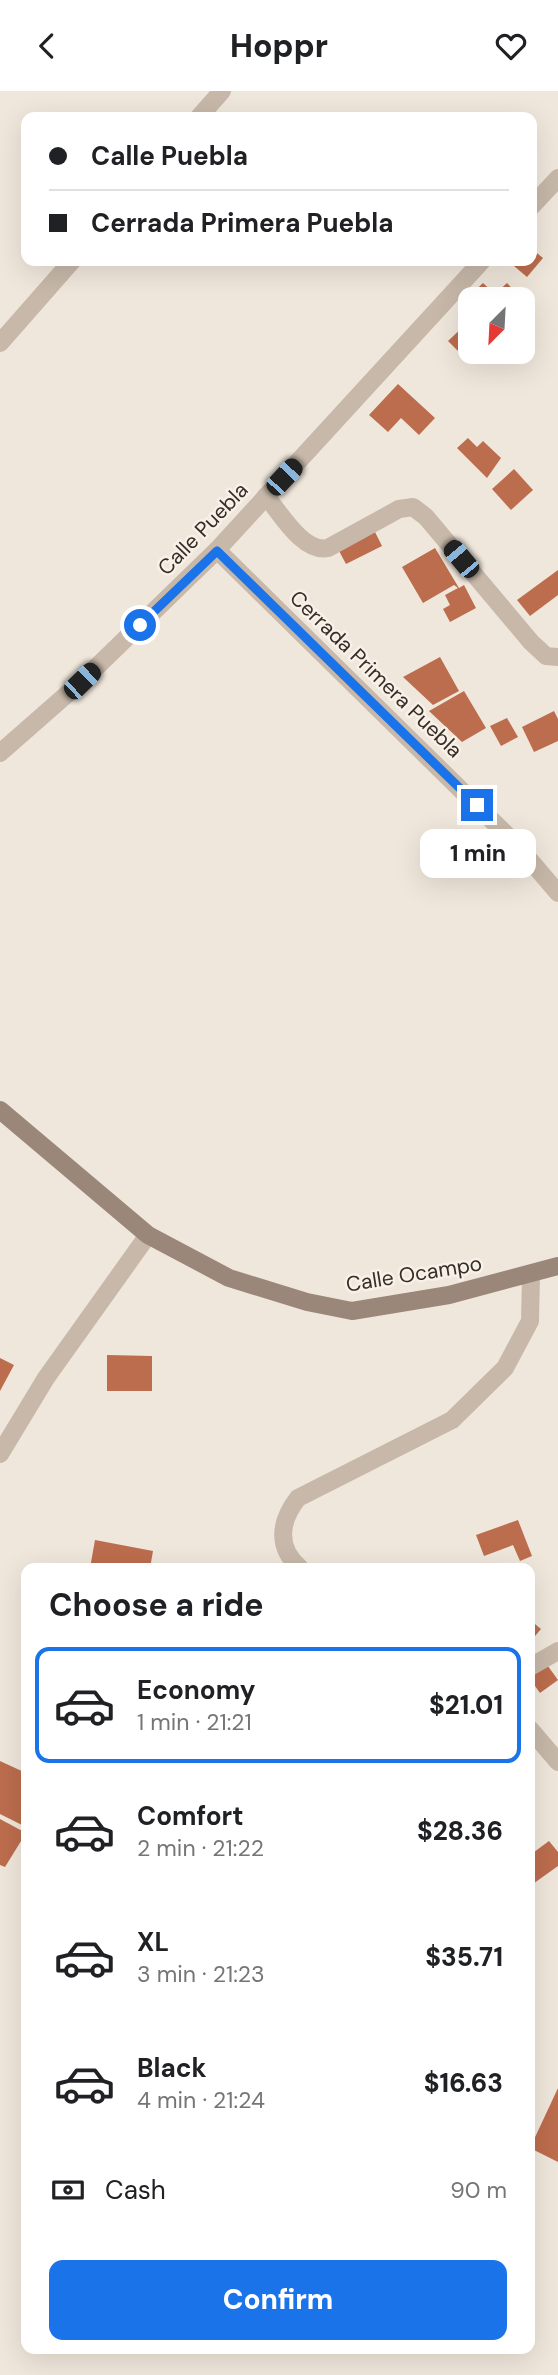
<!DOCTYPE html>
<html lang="en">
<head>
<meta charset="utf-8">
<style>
  body { margin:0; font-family:"DM Sans",sans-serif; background:#f6f6f6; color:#202124; height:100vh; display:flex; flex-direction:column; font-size:26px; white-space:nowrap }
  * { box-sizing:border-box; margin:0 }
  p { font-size:23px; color:#757577 }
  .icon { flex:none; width:38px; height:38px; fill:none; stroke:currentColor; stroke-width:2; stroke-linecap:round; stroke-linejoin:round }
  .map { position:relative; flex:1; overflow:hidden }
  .details { position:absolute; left:21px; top:1472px; width:514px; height:791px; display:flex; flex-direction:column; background:#fff; border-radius:14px; box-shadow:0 7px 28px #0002 }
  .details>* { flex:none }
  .guide { position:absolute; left:21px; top:21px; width:516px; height:154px; border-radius:14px; box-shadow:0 7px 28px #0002; display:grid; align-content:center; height:154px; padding:0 28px; background:#fff }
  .needle { width:46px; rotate:204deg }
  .buttons { position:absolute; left:458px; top:196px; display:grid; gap:14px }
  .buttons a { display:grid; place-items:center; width:77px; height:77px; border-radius:14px; background:#fff; box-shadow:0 7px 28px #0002; font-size:35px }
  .end { position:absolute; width:32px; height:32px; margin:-16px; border:9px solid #1a73e8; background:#fff; box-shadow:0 0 0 4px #fff }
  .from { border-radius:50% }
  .bubble { position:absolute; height:49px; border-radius:14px; background:#fff; box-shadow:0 7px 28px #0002; font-size:23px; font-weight:800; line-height:49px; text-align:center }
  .car { position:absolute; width:21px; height:42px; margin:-21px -10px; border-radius:9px; box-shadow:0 0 5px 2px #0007; background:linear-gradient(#222 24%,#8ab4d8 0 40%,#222 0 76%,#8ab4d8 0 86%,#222 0) }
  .guide b { display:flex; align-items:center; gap:24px; height:66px; font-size:26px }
  .guide b+b { border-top:2px solid #e0e0e0 }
  .guide i { width:18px; height:18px; background:#202124 }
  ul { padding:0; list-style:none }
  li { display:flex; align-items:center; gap:21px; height:116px; margin:0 14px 10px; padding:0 14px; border:4px solid transparent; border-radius:14px }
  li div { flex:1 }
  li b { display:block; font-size:26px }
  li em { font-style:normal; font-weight:800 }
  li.selected { border-color:#1a73e8 }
  li>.icon { width:63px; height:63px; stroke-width:1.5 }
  h2 { padding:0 28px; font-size:32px; line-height:84px }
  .pay { display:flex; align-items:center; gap:18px; height:77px; padding:0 28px; font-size:26px }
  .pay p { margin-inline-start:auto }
  .button { display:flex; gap:14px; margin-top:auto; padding:14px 28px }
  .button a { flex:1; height:80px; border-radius:14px; background:#1a73e8; color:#fff; font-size:28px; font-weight:800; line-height:80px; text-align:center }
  header { display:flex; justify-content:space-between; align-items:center; height:91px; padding:0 28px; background:#fff; font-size:32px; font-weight:800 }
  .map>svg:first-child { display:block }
  .building { fill:#bc6d4d }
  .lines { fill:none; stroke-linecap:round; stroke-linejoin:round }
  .street { stroke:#c7b8a9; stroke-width:18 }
  .secondary { stroke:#9a877a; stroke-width:18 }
  .route { stroke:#1a73e8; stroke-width:9 }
  .labels { text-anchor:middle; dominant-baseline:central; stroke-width:5; stroke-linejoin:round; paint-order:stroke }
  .street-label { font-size:21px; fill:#352d28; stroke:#f8f1e8 }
</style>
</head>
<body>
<header><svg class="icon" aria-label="back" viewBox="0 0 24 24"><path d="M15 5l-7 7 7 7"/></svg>Hoppr<svg class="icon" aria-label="heart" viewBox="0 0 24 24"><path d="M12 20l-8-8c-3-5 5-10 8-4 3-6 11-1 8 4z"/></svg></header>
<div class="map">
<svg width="558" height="2284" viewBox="0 0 558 2284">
  <rect width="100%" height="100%" fill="#f0e7dc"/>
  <g class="building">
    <path d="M532,158L543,167L527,186L508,170H532Z"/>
    <path d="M483,192L495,203L507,192L520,206L471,208V229L458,216Z"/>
    <path d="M467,232L471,236V261H479L469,271L448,250Z"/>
    <path d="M398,293L435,327L419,344L401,327L388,341L369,324Z"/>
    <path d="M468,347L477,356L483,350L501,367L487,387L457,357Z"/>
    <path d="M514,378L533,399L511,419L492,398Z"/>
    <path d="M374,439L382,455L346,473L338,458Z"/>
    <path d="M435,457L459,497L464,494L476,517L450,531L443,518L450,514L445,504L458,497L454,494L423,512L402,476Z"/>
    <path d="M558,479V504L530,525L517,509Z"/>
    <path d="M440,566L459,600L433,614L403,586Z"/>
    <path d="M464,600L486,637L462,651L429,620Z"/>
    <path d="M554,620L558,628V650L534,661L522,636Z"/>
    <path d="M507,627L518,646L501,655L490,635Z"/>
    <path d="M107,1264L152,1265V1300H107Z"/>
    <path d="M0,1267L14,1274L0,1300Z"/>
    <path d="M518,1429L532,1465L520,1470L513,1454L484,1465L476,1444Z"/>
    <path d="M95,1449L153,1460L150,1477H90Z"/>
    <path d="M530,1529L541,1538L530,1551Z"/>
    <path d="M545,1571L558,1589L540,1602L530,1588V1582Z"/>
    <path d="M0,1670L26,1682V1736L0,1723Z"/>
    <path d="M0,1728L26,1742L5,1776L0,1774Z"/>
    <path d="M549,1750L558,1761V1775L530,1795V1764Z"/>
    <path d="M558,1997V2071L530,2057Z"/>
  </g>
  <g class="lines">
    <g class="street">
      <path d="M199,26L222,0"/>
      <path d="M532,115L558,87"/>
      <path d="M0,252L72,170"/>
      <path d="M266,405C281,423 303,462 328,457L399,418L413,416L426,426L531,551L546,565L558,566"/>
      <path d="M217,459L517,754L558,802"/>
      <path d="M0,662L82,590L217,459L482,170"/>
      <path d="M0,1363L46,1287L148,1144"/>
      <path d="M300,1477C276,1456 280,1430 298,1407L452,1329L505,1277L530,1230L531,1185"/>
      <path d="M530,1576L558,1560"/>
      <path d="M530,1638L558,1671"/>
    </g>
    <path class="secondary" d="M0,1019L148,1144L229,1187L307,1211L352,1220L449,1204L558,1175"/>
  </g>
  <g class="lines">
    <path class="route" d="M140,534L217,460L477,714"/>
  </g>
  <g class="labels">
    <g class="street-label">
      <text transform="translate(203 438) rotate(-46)">Calle Puebla</text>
      <text transform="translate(376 583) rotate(44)">Cerrada Primera Puebla</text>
      <text transform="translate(414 1183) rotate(-9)">Calle Ocampo</text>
    </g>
  </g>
</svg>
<div class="buttons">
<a><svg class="needle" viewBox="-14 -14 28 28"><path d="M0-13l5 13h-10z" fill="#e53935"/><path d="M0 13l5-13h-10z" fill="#757577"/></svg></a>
</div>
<i class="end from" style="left:140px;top:534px"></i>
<i class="end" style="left:477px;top:714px"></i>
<div class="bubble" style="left:420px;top:738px;width:116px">1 min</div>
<i class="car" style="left:284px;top:386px;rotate:43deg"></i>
<i class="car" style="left:461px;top:468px;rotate:320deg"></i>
<i class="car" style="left:82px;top:590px;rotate:46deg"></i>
<div class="guide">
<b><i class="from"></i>Calle Puebla</b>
<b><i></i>Cerrada Primera Puebla</b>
</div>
<section class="details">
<h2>Choose a ride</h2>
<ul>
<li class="selected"><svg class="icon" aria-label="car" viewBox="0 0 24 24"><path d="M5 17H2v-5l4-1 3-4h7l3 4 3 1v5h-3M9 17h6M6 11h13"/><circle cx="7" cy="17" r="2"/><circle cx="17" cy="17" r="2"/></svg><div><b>Economy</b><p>1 min · 21:21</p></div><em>$21.01</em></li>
<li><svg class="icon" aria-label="car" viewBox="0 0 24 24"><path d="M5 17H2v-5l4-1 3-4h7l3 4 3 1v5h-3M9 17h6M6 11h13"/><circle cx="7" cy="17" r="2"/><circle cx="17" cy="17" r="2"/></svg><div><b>Comfort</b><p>2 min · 21:22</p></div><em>$28.36</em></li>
<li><svg class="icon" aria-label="car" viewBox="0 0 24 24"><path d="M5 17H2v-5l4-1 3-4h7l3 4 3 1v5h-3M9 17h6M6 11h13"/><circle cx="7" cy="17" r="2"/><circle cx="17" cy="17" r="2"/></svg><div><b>XL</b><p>3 min · 21:23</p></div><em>$35.71</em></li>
<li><svg class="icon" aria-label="car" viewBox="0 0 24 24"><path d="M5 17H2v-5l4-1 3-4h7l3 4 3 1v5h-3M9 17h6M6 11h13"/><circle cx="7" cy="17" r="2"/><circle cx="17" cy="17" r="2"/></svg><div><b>Black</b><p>4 min · 21:24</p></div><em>$16.63</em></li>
</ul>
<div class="pay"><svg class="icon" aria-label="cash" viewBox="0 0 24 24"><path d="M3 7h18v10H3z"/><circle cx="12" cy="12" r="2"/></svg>Cash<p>90 m</p></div>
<div class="button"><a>Confirm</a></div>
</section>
</div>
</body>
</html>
